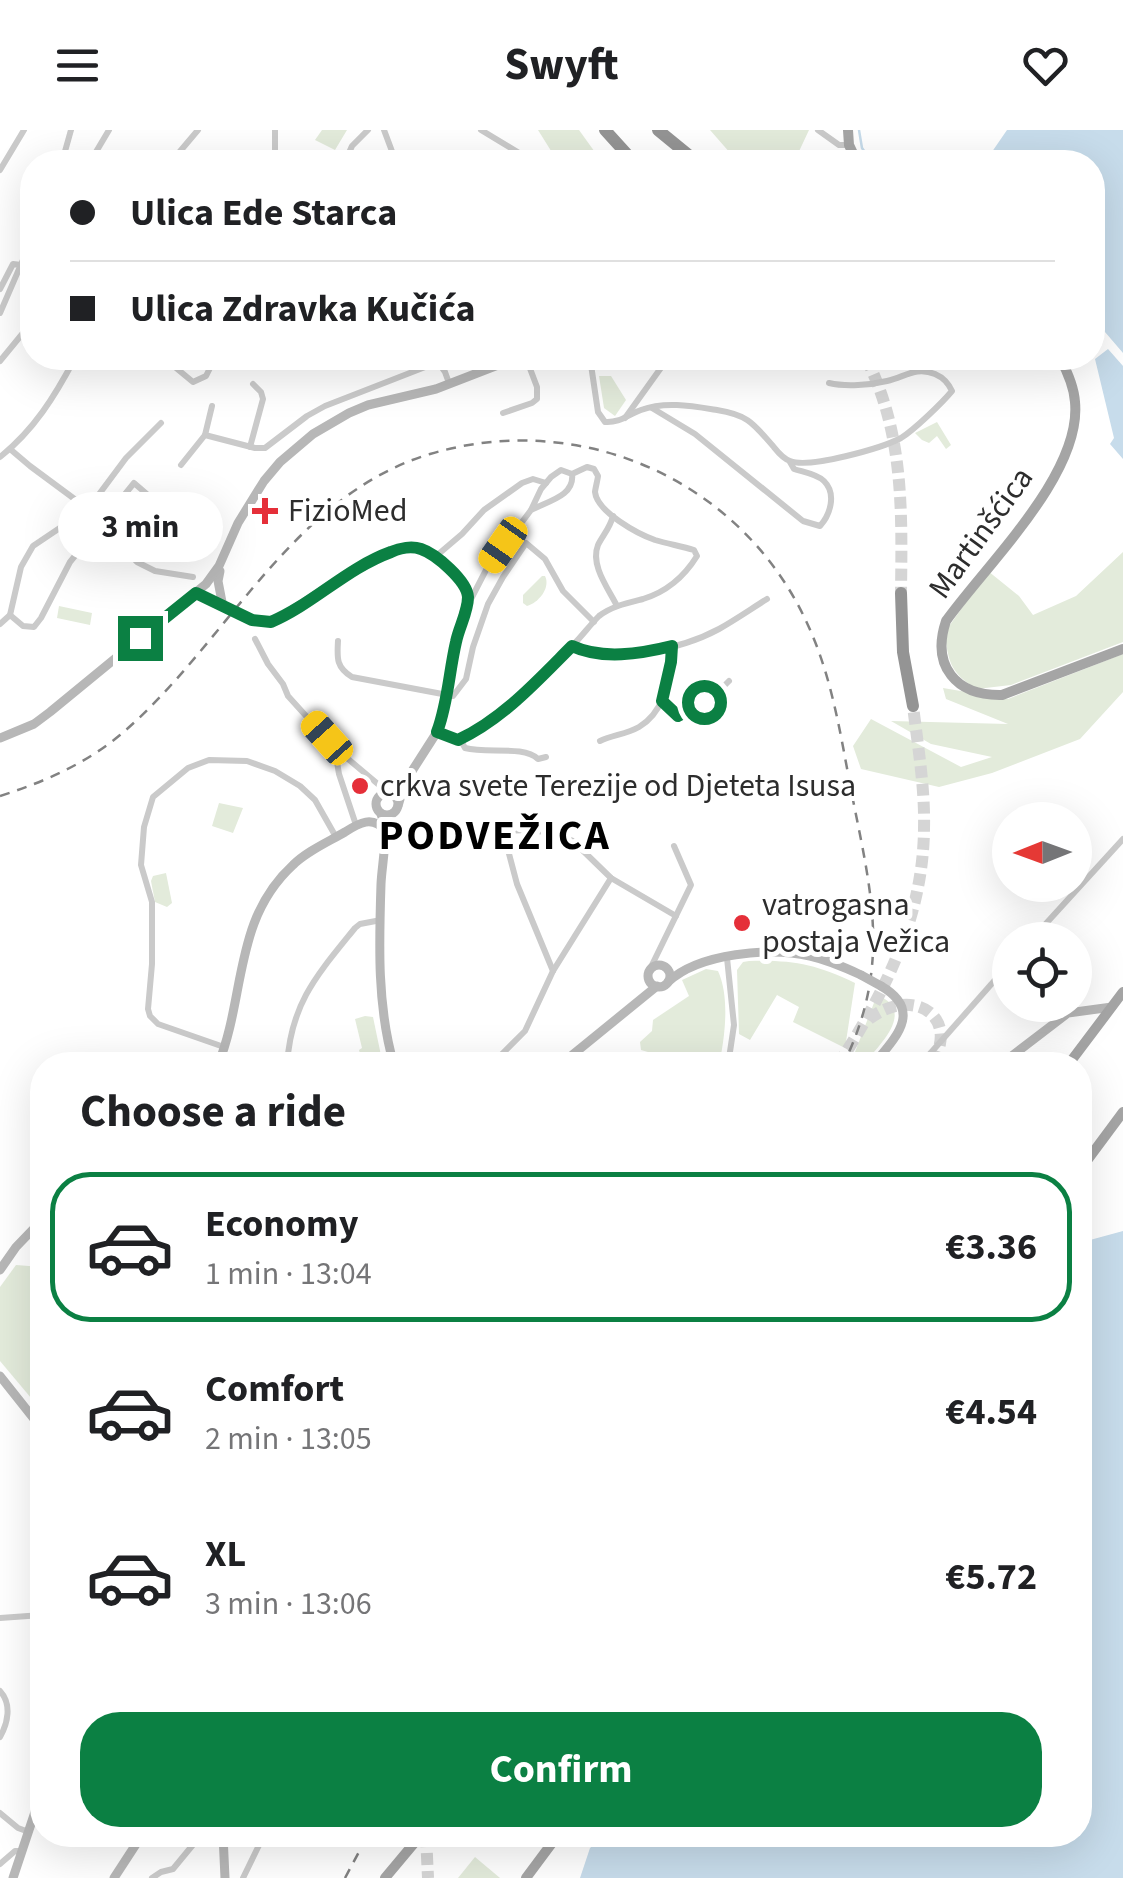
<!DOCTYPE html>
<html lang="en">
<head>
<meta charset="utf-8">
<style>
  body { margin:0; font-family:"Source Sans 3",sans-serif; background:#f2f2f2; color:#202124; height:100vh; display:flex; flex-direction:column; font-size:38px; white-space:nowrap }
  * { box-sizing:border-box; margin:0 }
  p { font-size:32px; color:#757577 }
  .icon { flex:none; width:55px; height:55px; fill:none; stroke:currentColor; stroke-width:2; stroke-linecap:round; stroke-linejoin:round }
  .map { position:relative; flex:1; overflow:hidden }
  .drawer { position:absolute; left:30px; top:922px; width:1062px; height:795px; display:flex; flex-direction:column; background:#fff; border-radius:40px; box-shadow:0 10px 40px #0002 }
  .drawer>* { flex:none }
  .banner { position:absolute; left:20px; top:20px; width:1085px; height:220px; border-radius:40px; box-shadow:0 10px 40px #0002; display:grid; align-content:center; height:220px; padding:0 50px; background:#fff }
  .needle { width:65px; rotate:269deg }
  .buttons { position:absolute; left:992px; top:672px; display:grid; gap:20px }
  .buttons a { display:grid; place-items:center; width:100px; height:100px; border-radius:50%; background:#fff; box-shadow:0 10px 40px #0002; font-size:50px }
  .end { position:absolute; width:45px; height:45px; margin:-22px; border:12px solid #0b8043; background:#fff; box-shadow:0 0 0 5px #fff }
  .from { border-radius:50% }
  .bubble { position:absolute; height:70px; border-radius:35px; background:#fff; box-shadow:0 10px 40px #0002; font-size:32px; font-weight:700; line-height:70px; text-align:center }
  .car { position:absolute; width:30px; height:60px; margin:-30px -15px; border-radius:12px; box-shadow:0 0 8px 2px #0007; background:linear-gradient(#f5c518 24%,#345 0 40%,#f5c518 0 76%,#345 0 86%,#f5c518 0) }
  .banner b { display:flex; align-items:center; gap:35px; height:95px; font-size:38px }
  .banner b+b { border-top:2px solid #e0e0e0 }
  .banner i { width:25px; height:25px; background:#202124 }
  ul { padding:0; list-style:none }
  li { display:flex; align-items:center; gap:30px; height:150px; margin:0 20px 15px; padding:0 30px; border:5px solid transparent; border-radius:40px }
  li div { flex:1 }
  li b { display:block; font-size:38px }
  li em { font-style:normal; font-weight:700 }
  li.current { border-color:#0b8043 }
  li>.icon { width:90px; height:90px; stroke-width:1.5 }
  h2 { padding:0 50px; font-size:45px; line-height:120px }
  .cta { display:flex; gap:20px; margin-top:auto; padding:20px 50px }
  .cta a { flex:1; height:115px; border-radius:40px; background:#0b8043; color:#fff; font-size:40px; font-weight:700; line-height:115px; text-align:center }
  header { display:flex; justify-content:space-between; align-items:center; height:130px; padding:0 50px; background:#fff; font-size:45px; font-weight:700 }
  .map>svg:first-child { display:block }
  .green { fill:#e3ebdb }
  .water { fill:#c7dceb }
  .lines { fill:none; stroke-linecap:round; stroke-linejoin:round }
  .stream { stroke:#c7dceb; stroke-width:2.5 }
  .highway-tunnel { stroke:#d5d5d5; stroke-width:12; stroke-dasharray:12 6; stroke-linecap:butt }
  .street { stroke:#cacaca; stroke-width:6 }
  .secondary { stroke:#b7b7b7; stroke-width:9 }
  .primary { stroke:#a5a5a5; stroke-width:10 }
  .highway { stroke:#949494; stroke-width:12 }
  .rail { stroke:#828282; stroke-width:2.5; stroke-dasharray:10 8; stroke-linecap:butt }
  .secondary-bridge { stroke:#b7b7b7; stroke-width:9 }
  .route { stroke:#0b8043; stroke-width:12 }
  .poi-dot { fill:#e52f39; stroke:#fff; stroke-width:4 }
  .labels { text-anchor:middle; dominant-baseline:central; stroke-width:10; stroke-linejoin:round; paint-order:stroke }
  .poi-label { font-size:32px; fill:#2d2d2d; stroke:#fff; text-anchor:start }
  .street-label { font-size:32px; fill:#2d2d2d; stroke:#fff }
  .district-label { font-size:42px; font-weight:bold; letter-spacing:2.5px; fill:#000; stroke:#fff }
</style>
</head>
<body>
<header><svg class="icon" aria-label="menu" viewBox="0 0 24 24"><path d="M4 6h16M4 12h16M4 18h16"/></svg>Swyft<svg class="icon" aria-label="heart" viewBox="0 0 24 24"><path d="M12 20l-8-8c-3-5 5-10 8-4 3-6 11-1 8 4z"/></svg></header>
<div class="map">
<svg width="1123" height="1748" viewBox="0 0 1123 1748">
  <rect width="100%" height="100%" fill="#fff"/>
  <g class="green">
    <path d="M322,0H347L335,20L315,10Z"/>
    <path d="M538,0H579L602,32H558Z"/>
    <path d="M710,0H809L794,32H738Z"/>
    <path d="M599,246H611L626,270L615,286L604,278Z"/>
    <path d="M937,292L951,315L946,319L937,306L929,313L922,310L915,303Z"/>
    <path d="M1123,422V512L1011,555L977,559C950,543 948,531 945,502L988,441L1019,466L1033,485L1076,466Z"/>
    <path d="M542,446H545C551,458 538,473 527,476L523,473V465Z"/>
    <path d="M59,476L92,483L90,495L57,488Z"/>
    <path d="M1123,524V562L1080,609L992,643L939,657L861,639L853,616L871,589L961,637L992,627L931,614L891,591L1008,594L946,569L943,558L1008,569Z"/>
    <path d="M219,673L243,678L233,703L212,696Z"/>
    <path d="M166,743L172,773L167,777L155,772L151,751L153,746Z"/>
    <path d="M749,831C793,830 815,834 855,853L845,918L793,892L799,877L777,865L750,910L739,904L737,840L743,832Z"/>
    <path d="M706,839L718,841C730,867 725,907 719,935H658L655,924L641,920L640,912L652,901L653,890L689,866L682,850Z"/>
    <path d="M877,865C917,881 879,915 863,935H850Z"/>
    <path d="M365,886L373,887L383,935H363L359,920L362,918L355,889Z"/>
    <path d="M16,1135L42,1137V1281L0,1231V1157Z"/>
    <path d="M475,1727L500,1748H458Z"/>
  </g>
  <g class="water">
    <path d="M1007,0H1123V223L1093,188L1092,32H985Z"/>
    <path d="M1108,219L1123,236V329L1110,314L1114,308L1095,229Z"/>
    <path d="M1123,1101V1748H580L590,1718L606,1705H1080V1117L1090,1110Z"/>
  </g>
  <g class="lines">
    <path class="stream" d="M859,0L862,18L872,32"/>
    <g class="highway-tunnel">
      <path d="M866,228C904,303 902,381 901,463"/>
      <path d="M869,889C913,855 962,887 931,935"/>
      <path d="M838,935C885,862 923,788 924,699C925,658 918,617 913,576"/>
      <path d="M426,1705L428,1748"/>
    </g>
    <g class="street">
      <path d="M384,0L396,32"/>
      <path d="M481,0L534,32"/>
      <path d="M818,0L839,15H848"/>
      <path d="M62,32L71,0"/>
      <path d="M90,32L109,0"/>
      <path d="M171,32L198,0"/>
      <path d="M218,32L219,30"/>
      <path d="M275,32V0"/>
      <path d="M345,32L352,16L368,0"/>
      <path d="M0,40L24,0"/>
      <path d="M0,159L13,134L21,135"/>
      <path d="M0,183L32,109"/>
      <path d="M164,228L193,252L206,246L215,228"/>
      <path d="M439,228L438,232L445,242L449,253"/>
      <path d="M590,228L598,282L605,292C620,293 627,285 641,280C665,271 692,276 717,280C748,285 753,293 773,316C777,321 782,328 790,331C809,339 882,318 901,308C914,300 942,273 952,261C948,253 944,248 935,244C916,236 905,247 887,251C870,255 846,257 829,253"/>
      <path d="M0,231L23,203"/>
      <path d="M652,278L695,304L803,391L820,396C830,385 837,364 824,351C817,344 803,342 794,339L790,332"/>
      <path d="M503,283L532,273L537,269V257L526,228"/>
      <path d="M625,288L668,228"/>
      <path d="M205,305L212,276"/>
      <path d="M250,317L263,269L261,262L253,254"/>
      <path d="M10,319L30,336L88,379L137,432L155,441L193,447"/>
      <path d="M0,327C34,300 55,266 75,228"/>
      <path d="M181,335L205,305L255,318H265L307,286L325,276L438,232"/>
      <path d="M613,386C610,398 603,405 598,415C590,435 608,458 617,476"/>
      <path d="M435,427L462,404L484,380L522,353L533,349L546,353"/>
      <path d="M470,471L486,440L531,380L541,359L551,347L561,340L572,344C575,366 548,371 531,380"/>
      <path d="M10,485L21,437L33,416L88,379L126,328L161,293"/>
      <path d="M0,494L10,485L23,496L34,497L41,488L70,432L134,353L156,372"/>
      <path d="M255,509L268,534L283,554L288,566L335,618L385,660"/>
      <path d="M338,511C337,528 336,537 352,547L453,566L466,549L473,517L488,474L503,447L526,413L545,429L563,461L594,492"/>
      <path d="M572,516C611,535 682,519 719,499C735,490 751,479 767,469"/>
      <path d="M662,571L678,586L681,585L714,566L729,551"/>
      <path d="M437,602L458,609C503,591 540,550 573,515C582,506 590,495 599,486C612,476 627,473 643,469C666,462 684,447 697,426L694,420C681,416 668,414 655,410C638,404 597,382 595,362C595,360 598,348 598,346L594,339L587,337L572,344"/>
      <path d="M460,609L465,618C487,624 523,615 538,629L546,627"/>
      <path d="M600,611C613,605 627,604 639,597C666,581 671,546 671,517"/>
      <path d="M335,620L339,644L356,695"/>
      <path d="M1031,810L1123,709"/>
      <path d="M727,828L734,895L728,935"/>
      <path d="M650,839L691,755L674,716"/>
      <path d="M553,841L517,754L503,701C527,699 550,700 573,711L611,748L676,786"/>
      <path d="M224,917L158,894L150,886L148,879L152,834V772L141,735L144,697L153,667L188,638L209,630L247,631L275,641L300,656L315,670L336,707"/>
      <path d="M576,922L583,935"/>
      <path d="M287,935C291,873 317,845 355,798L360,794L381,790"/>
      <path d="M491,935L525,901L553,841L611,748"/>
      <path d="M920,935L1010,833"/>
      <path d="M0,1488L42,1485"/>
      <path d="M0,1561C12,1574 8,1593 0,1607"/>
      <path d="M0,1683L18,1698L29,1702"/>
      <path d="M0,1734L15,1721H21"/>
      <path d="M152,1748L161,1742L173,1739L201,1705"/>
      <path d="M243,1748L264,1705"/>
    </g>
    <g class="secondary">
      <path d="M220,441L218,451L223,477"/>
      <path d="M197,463L223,477"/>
      <path d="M244,487C257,492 267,493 280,488L334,453L379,427L404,418H419L427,421L454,443L465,456L468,468L455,515L442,590L437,602L405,652L398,676"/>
      <path d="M0,608L34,594L50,582L206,454L219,436L238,393L264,351L280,332L313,304L349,283L368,275L436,259L516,228"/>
      <circle cx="387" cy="674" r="11"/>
      <path d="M381,684C389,706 382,731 381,754C379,814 377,877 394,935"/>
      <circle cx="659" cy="846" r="11"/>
      <path d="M668,852C699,823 770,817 810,826C828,830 844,837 861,845"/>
      <path d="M218,935C246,866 233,790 293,735C307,721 328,712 345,702C359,693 373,685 385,701"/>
      <path d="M560,935L657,856"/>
      <path d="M873,935C895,908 924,881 881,856"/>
      <path d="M1000,935L1068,883L1112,877"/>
      <path d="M0,1140L16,1117L42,1090"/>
      <path d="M0,1246L42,1299"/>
      <path d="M223,1705L225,1748"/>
      <path d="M13,1748L42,1661"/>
      <path d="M114,1748L142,1705"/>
    </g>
    <g class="primary">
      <path d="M848,0L849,15L857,32"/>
      <path d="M1060,228C1067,241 1074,257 1075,272C1082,344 986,435 946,491C931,536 956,566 1002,565L1123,519"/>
      <path d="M1068,935L1123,862"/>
      <path d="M1080,1040L1123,982"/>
      <path d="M385,1748L421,1705"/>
      <path d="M526,1748L558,1705"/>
    </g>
    <g class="highway">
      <path d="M605,0L634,32"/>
      <path d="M658,0L697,32"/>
      <path d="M901,463L903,522L913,576"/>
    </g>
    <g class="rail">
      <path d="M0,666C44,652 85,634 120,605C226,516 290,366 430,324C584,278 748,353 811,502C834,555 842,614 853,670C873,769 890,839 843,935"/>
      <path d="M345,1748L368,1705"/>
    </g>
    <g class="secondary-bridge">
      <path d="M223,477L244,487"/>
      <path d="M861,845L881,856"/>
    </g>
  </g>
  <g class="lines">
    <path class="route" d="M140,508L196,463L252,490L271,492C313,474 347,438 391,422C400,418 412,416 421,419C436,424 467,451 468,467C468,482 459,497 456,512C449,542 448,573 437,602L458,610C503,589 538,550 572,516C602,530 640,524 672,516L671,532L662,571L678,586L704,572"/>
  </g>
  <g class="poi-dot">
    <path d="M260 366h10v10h10v10h-10v10h-10v-10h-10v-10h10z"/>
    <circle cx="360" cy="656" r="10"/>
    <circle cx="742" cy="793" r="10"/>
  </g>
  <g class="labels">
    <g class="poi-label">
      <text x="288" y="381">FizioMed</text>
      <text x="380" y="656">crkva svete Terezije od Djeteta Isusa</text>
      <text x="762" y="775">vatrogasna<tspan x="762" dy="37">postaja Vežica</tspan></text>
    </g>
    <g class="street-label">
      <text transform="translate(981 403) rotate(-54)">Martinšćica</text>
    </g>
    <g class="district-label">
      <text x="495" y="706">PODVEŽICA</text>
    </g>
  </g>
</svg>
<div class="buttons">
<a><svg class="needle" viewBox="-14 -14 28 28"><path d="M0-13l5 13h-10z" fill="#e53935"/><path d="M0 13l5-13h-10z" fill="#757577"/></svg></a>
<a><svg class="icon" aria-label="locate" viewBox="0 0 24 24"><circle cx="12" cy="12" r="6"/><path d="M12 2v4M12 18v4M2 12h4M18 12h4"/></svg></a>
</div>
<i class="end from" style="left:704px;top:572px"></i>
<i class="end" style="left:140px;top:508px"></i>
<div class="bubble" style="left:58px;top:362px;width:165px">3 min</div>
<i class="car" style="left:503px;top:415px;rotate:215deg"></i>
<i class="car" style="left:327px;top:608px;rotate:318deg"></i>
<div class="banner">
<b><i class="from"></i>Ulica Ede Starca</b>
<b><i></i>Ulica Zdravka Kučića</b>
</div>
<section class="drawer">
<h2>Choose a ride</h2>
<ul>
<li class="current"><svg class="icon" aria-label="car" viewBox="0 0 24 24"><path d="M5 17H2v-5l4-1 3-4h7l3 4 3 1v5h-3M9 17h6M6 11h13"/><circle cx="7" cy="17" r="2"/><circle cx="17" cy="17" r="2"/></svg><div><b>Economy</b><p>1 min · 13:04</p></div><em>€3.36</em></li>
<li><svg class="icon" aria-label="car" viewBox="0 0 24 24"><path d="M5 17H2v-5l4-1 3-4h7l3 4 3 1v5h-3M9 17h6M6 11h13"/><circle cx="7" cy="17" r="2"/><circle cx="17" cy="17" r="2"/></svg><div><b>Comfort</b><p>2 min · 13:05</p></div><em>€4.54</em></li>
<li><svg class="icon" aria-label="car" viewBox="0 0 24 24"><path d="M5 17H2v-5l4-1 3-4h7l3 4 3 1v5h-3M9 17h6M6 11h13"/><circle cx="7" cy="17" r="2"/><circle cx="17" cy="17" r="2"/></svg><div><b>XL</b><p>3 min · 13:06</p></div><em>€5.72</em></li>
</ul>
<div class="cta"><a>Confirm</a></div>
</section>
</div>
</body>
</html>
